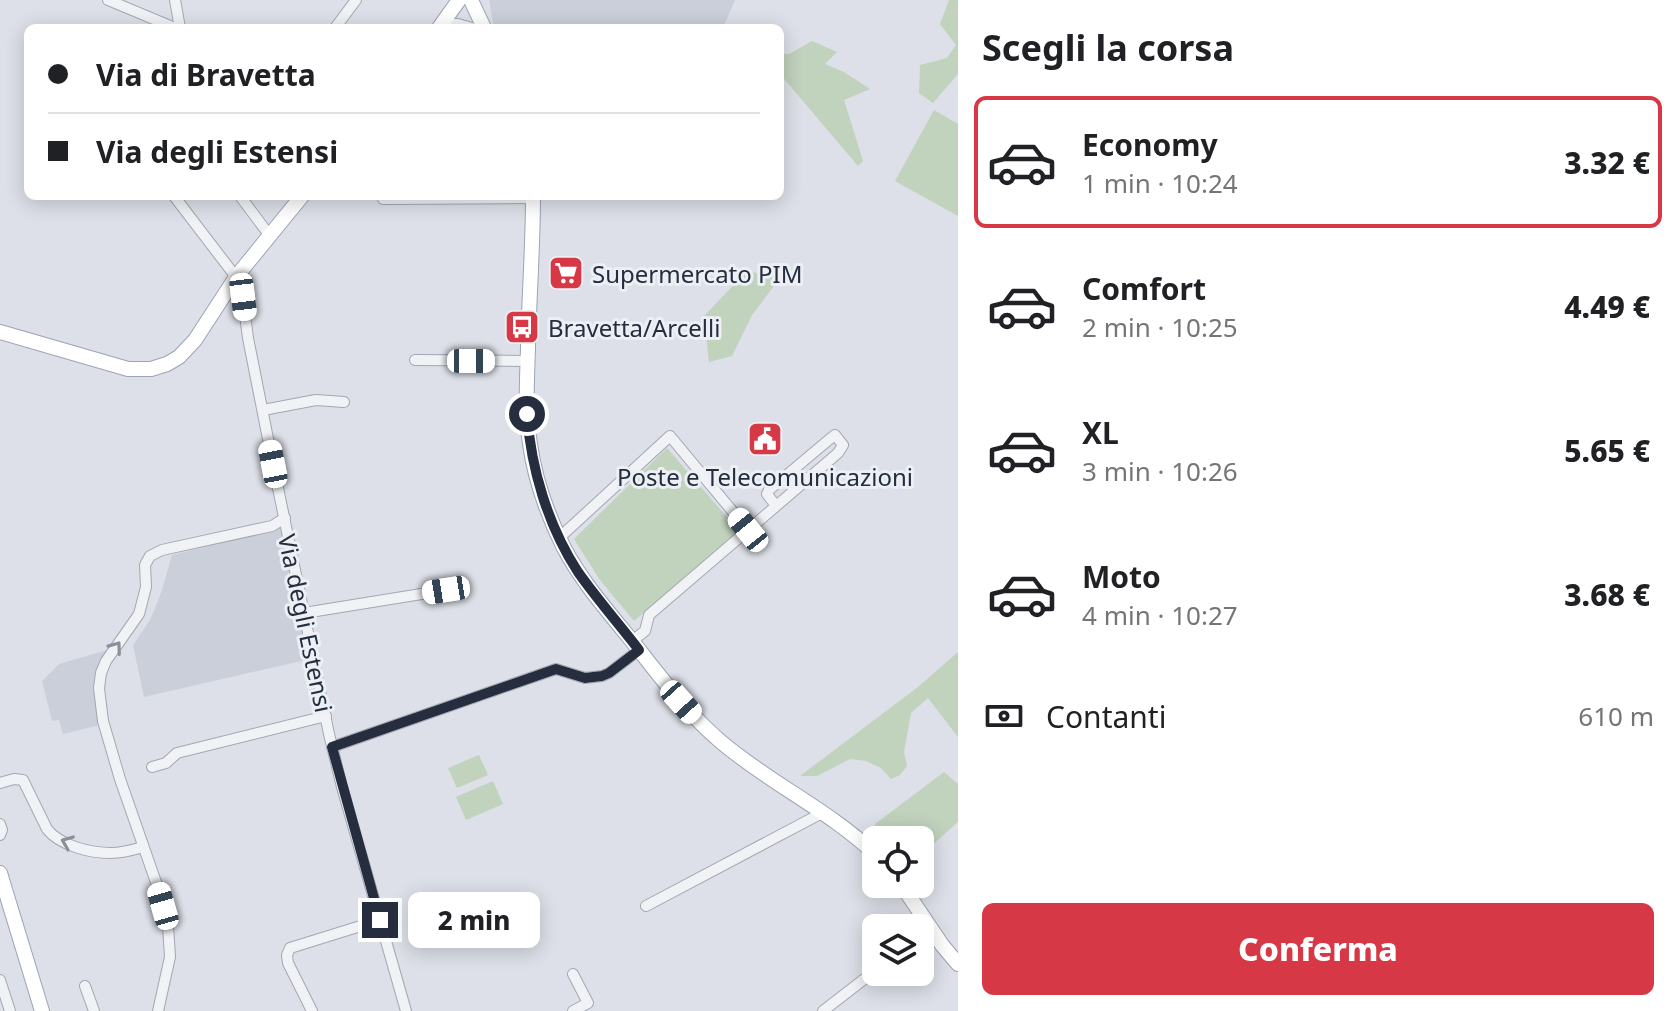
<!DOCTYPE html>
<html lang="it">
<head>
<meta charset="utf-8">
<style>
  body { margin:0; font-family:"Noto Sans",sans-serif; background:#f6f6f6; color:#202124; height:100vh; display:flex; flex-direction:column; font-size:30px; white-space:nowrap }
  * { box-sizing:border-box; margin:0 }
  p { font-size:26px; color:#757577 }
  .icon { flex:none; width:44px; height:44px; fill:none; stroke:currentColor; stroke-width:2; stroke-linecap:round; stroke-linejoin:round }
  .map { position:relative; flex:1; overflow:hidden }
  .panel { display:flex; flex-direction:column; background:#fff; width:720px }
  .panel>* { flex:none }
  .banner { position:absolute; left:24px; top:24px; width:760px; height:176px; border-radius:12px; box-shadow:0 4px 20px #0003; display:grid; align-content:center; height:176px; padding:0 24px; background:#fff }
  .tools { position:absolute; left:862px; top:826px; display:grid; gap:16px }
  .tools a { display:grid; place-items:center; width:72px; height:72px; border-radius:12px; background:#fff; box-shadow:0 4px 20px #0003; font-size:40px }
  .end { position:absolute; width:36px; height:36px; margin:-18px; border:10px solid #252d3f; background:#fff; box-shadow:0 0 0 4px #fff }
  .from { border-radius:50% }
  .bubble { position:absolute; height:56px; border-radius:12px; background:#fff; box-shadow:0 4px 20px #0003; font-size:26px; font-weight:800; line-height:56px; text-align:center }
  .car { position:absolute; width:24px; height:48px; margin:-24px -12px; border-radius:10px; box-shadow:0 0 6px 2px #0007; background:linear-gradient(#fff 24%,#345 0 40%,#fff 0 76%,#345 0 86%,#fff 0) }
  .banner b { display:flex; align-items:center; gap:28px; height:76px; font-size:30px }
  .banner b+b { border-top:2px solid #e0e0e0 }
  .banner i { width:20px; height:20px; background:#202124 }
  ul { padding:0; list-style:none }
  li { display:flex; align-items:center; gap:24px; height:132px; margin:0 16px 12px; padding:0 8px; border:4px solid transparent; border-radius:12px }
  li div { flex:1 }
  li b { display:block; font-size:30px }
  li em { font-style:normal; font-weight:800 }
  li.active { border-color:#d73846 }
  li>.icon { width:72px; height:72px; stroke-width:1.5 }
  h2 { padding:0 24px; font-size:36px; line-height:96px }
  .pay { display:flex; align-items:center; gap:20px; height:88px; padding:0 24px; font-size:30px }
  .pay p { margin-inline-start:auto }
  .primary-button { display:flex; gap:16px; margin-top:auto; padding:16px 24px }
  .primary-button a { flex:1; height:92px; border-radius:12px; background:#d73846; color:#fff; font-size:32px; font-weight:800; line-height:92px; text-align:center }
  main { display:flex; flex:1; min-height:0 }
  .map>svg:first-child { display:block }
  .built { fill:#cbcfda }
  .green { fill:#c1d2bd }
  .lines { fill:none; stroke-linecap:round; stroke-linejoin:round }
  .minor-casing { stroke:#a2a7b2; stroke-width:12 }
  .major-casing { stroke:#9ba4b4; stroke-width:16 }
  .minor { stroke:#f0f2f6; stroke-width:10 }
  .major { stroke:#fff; stroke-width:14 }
  .oneway { stroke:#8a909a }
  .route { stroke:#252d3f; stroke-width:10 }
  .labels { text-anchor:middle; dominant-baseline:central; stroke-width:6; stroke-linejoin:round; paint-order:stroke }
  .poi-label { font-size:24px; fill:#252d3f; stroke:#ecf0f5; text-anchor:start }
  .street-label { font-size:24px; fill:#252d3f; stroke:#ecf0f5 }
</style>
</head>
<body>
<main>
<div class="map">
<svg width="958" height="1011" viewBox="0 0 958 1011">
  <rect width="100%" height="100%" fill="#dde0e8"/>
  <g class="built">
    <path d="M489,0H735L723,28H494Z"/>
    <path d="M283,527L310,659L144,697L133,645L150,620L161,593L172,555Z"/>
    <path d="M107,650L97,676L100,725L63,734L59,720L52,721L42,681L59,664Z"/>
  </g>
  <g class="green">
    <path d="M949,0H958V74L933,103L919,93L920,65L947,58L956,45L940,24Z"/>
    <path d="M812,41L837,52L825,64L844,72L870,89L844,100L863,161L858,166L780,74V54H789Z"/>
    <path d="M934,110L958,124V216L895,181Z"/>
    <path d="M747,271L780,278L752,315L732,356L709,362L704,316Z"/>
    <path d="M667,448L739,531L634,621L600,580L574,539Z"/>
    <path d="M958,652V737L928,698L911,713L904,752L907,766L900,775L891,779L881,768L866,761L850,759L817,776H800L918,687Z"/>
    <path d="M479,755L488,775L457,788L448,768Z"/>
    <path d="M944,772L958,784V822L920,856V840H883L876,834L875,824Z"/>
    <path d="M493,781L503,804L466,820L456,797Z"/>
  </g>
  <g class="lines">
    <g class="minor-casing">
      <g id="minor">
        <path d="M108,0L175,28"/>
        <path d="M175,0L180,28"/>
        <path d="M443,24H458L472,28"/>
        <path d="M335,28L356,0"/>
        <path d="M174,196L236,277L242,292L248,338L273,464L329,734L342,787L406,1011"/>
        <path d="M240,196L270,236"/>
        <path d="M383,199L533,198"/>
        <path d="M415,360L527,361"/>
        <path d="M263,410L316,400L344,402"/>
        <path d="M559,538L670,436L748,530"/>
        <path d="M304,613L446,590"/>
        <path d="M632,641L645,631L649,615L838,453L843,445L835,435L831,438L769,490L767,494L776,506"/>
        <path d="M332,747L556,669L585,678L602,676L609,673L639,650"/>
        <path d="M152,767L166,763L177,753L326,716"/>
        <path d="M0,783L14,779L23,780L47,829C60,846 91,853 111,853C122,853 133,850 143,847"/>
        <path d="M0,824L2,830L0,835"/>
        <path d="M646,906L822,813"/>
        <path d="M920,937L931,928"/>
        <path d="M0,980L10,1011"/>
        <path d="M85,986L94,1011"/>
        <path d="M158,1011L170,957L168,926L158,888L120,779L103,721L99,688L101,673L106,661L139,614L146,587L145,565L150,556L162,550L272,526L285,518"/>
        <path d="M312,1011L288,963L287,955L290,948L380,920"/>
        <path d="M573,1011L588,1003L573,974"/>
        <path d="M823,1011L876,970"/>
      </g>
    </g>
    <g class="major-casing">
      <g id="major">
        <path d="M471,0L484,28"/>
        <path d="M439,28L459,0"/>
        <path d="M533,196C533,247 529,297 528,348C527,380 525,412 530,444C535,480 548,516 564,548C581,580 605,608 628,636C657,672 684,710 720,741C769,783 829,810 876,855"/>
        <path d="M0,332L128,369H151L167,364L179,357L195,340L236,277L302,196"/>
        <path d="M0,873L42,1011"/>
        <path d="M901,884L942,945L958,964"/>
      </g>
    </g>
    <use href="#minor" class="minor"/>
    <use href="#major" class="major"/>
  </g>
  <defs><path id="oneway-chevron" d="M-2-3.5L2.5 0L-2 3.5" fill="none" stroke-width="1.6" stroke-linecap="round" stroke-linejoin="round" transform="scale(2)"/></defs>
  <g class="oneway">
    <use href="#oneway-chevron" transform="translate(116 647) rotate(-54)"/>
    <use href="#oneway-chevron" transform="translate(67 842) rotate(-158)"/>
  </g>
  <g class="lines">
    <path class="route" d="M380,920L332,747L556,669L585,678L602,676L609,673L639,650C619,624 597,599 578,572C548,526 531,469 527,414"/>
  </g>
  <defs>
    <g id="supermarket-square" transform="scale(1.8)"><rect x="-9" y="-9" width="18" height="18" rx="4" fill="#d73846" stroke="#ecf0f5"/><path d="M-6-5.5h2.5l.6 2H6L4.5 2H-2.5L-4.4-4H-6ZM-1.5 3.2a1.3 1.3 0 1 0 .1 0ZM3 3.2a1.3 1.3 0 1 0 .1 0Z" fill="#fff"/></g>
    <g id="bus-square" transform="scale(1.8)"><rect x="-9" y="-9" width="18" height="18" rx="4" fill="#d73846" stroke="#ecf0f5"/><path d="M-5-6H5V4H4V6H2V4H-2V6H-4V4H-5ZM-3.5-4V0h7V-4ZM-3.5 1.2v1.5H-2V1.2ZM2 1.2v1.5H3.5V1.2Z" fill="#fff"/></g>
    <g id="civic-square" transform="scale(1.8)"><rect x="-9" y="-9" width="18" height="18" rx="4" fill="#d73846" stroke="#ecf0f5"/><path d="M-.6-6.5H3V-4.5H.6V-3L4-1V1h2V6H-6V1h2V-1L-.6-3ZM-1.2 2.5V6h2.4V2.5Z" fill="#fff"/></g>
  </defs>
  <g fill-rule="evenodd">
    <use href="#supermarket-square" x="566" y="273"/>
    <use href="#bus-square" x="522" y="327"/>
    <use href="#civic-square" x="765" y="439"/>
  </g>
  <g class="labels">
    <g class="poi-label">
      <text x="592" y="273">Supermercato PIM</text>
      <text x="548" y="327">Bravetta/Arcelli</text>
      <text x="765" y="476" text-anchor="middle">Poste e Telecomunicazioni</text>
    </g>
    <g class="street-label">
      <text transform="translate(306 623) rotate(78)">Via degli Estensi</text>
    </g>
  </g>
</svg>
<div class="tools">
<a><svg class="icon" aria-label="locate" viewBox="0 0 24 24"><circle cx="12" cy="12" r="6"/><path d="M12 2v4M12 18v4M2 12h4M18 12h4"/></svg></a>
<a><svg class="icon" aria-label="layers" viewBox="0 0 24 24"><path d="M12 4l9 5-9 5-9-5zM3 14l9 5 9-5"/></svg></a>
</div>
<i class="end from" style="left:527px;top:414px"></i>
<i class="end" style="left:380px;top:920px"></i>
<div class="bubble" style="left:408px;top:892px;width:132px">2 min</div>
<i class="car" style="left:243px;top:297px;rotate:173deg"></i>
<i class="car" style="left:471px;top:361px;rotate:90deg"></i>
<i class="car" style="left:273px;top:464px;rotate:349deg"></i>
<i class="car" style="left:748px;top:530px;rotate:321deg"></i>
<i class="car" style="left:446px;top:590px;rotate:261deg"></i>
<i class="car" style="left:681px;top:702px;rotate:138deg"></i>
<i class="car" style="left:163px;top:906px;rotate:344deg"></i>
<div class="banner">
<b><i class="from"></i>Via di Bravetta</b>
<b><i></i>Via degli Estensi</b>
</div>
</div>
<section class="panel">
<h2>Scegli la corsa</h2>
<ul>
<li class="active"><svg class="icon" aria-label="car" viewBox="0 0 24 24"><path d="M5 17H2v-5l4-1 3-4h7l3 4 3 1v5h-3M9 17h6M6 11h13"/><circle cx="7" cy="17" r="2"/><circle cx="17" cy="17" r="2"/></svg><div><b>Economy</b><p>1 min · 10:24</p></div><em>3.32 €</em></li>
<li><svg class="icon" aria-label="car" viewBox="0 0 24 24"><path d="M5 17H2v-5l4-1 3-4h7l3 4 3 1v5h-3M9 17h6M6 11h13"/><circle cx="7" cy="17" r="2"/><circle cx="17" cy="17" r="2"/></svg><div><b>Comfort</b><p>2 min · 10:25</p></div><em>4.49 €</em></li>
<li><svg class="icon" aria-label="car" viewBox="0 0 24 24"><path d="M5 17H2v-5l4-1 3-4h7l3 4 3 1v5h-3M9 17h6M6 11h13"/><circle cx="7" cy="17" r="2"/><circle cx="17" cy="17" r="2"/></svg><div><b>XL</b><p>3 min · 10:26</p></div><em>5.65 €</em></li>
<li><svg class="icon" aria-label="car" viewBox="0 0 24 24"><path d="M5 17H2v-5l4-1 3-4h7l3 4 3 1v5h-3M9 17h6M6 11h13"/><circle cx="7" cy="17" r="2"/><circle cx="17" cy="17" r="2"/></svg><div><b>Moto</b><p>4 min · 10:27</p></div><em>3.68 €</em></li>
</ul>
<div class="pay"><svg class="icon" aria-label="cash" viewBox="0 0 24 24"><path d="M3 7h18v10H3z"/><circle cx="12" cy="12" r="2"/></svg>Contanti<p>610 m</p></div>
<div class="primary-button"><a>Conferma</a></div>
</section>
</main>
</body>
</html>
